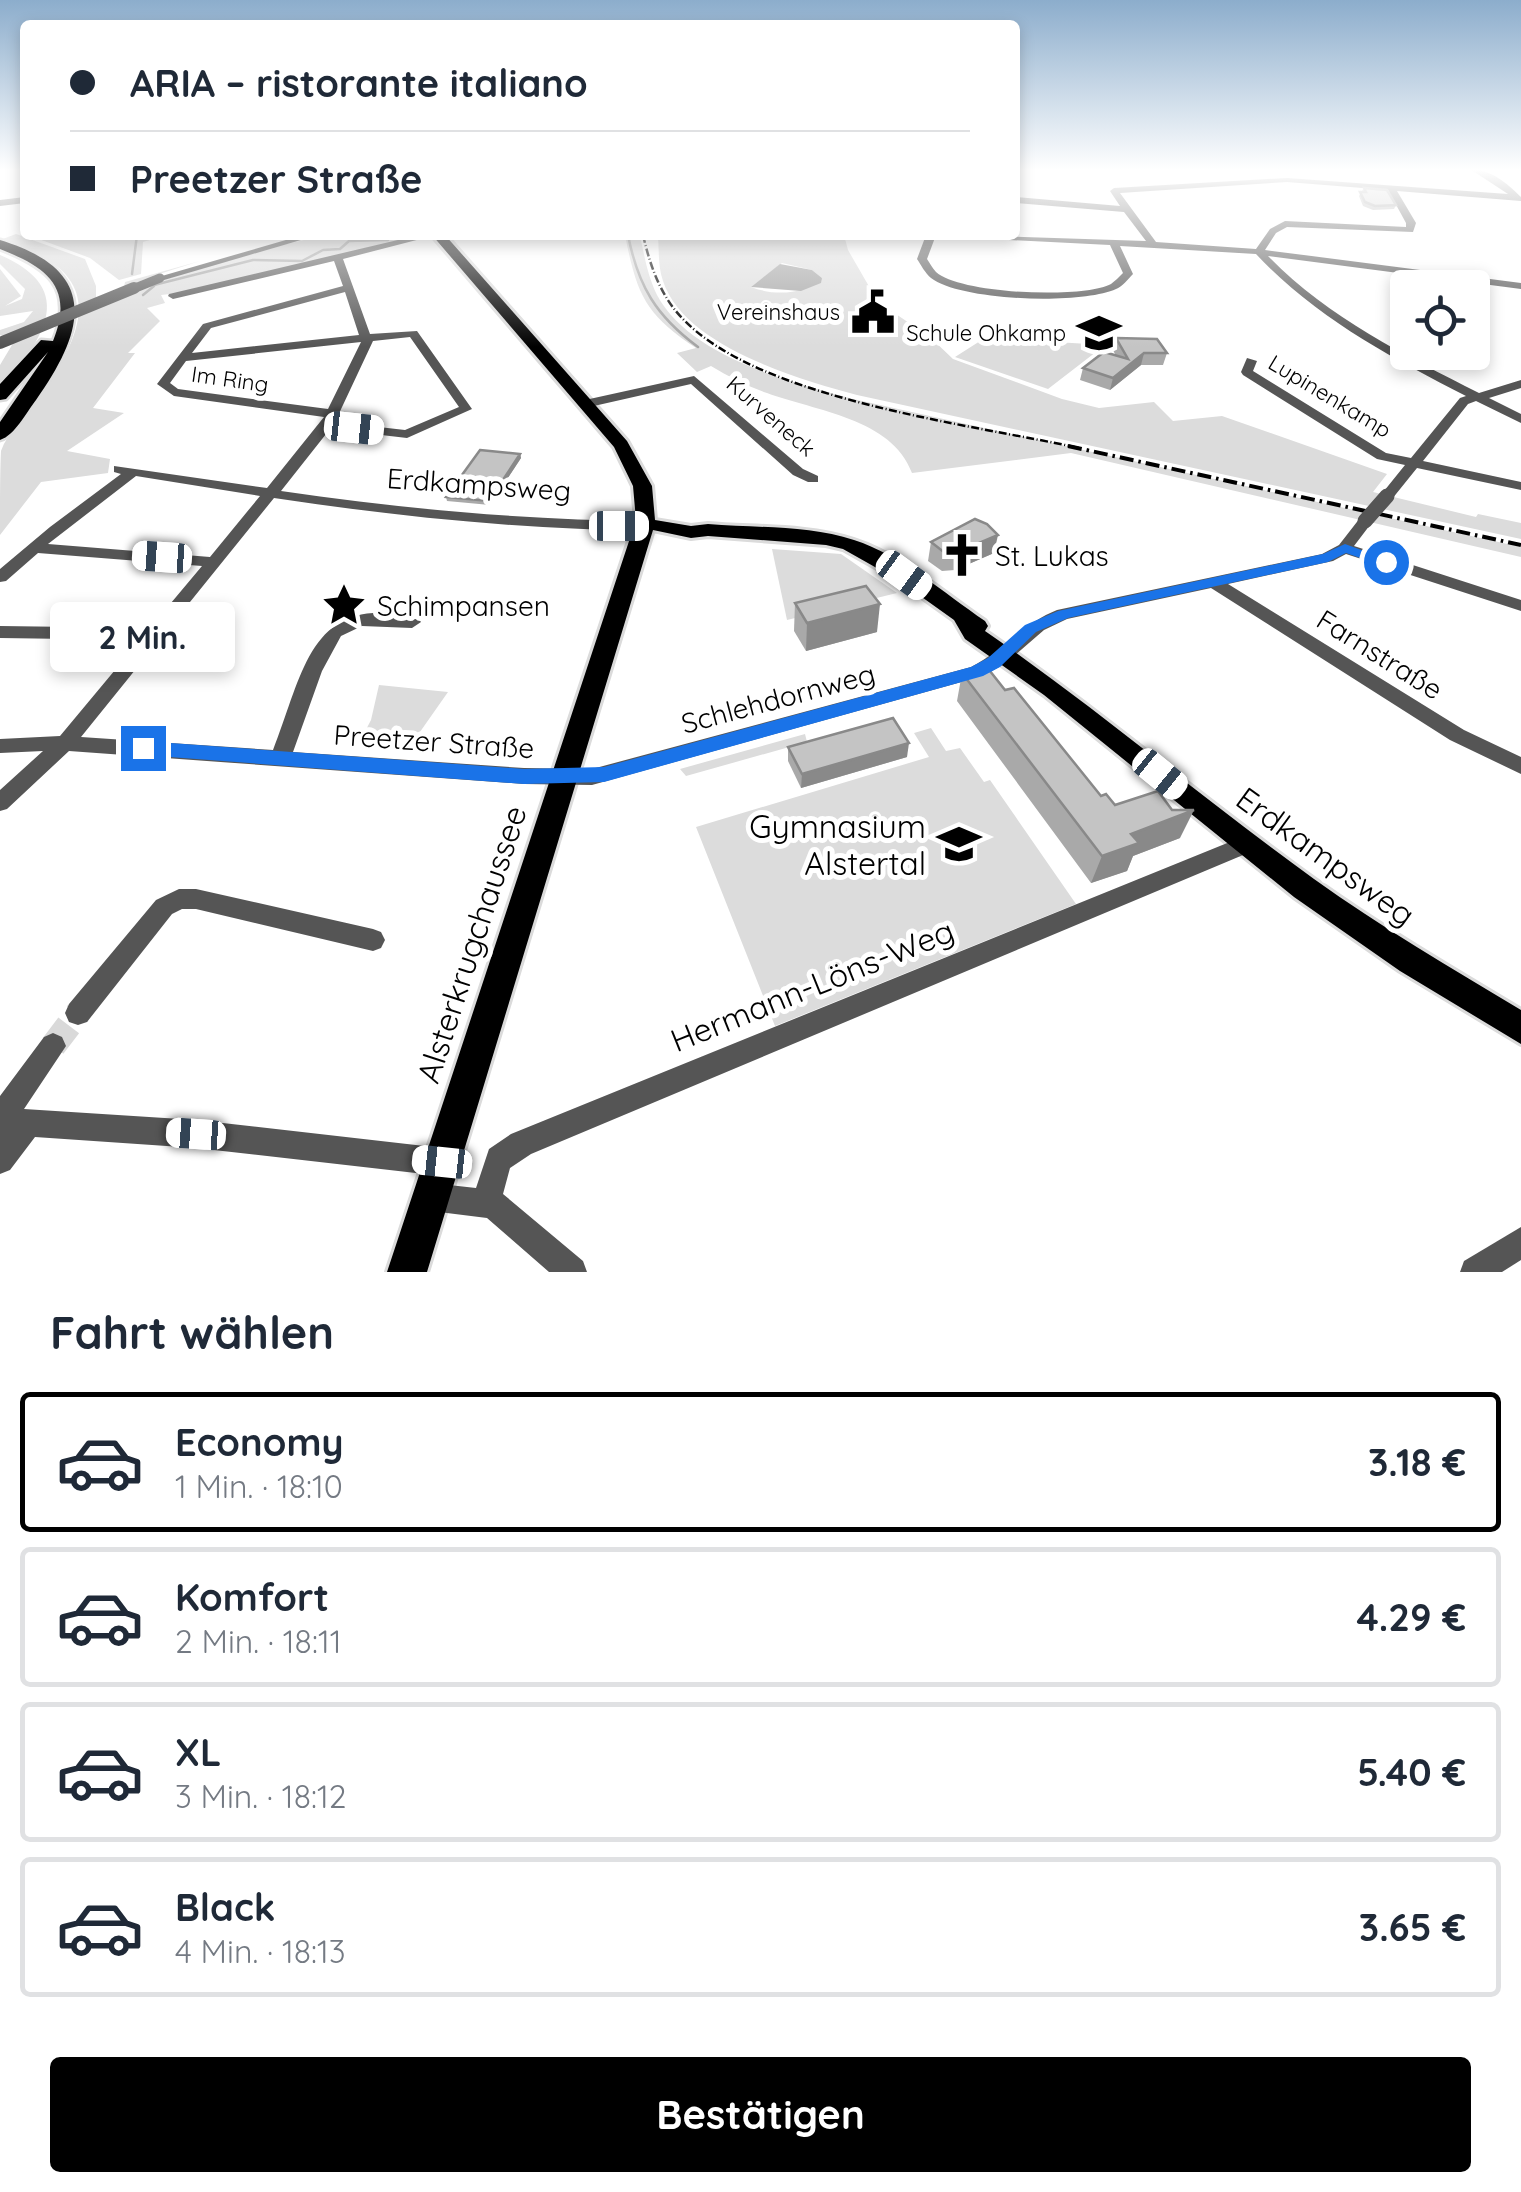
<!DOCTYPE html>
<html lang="de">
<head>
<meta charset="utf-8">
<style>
  body { margin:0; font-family:Quicksand,sans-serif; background:#f2f2f3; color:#1f2937; height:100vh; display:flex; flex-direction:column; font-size:38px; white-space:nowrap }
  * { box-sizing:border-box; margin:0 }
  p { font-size:32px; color:#747a83 }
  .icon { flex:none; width:55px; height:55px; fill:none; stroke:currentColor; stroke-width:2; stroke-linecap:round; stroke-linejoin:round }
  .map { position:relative; height:1272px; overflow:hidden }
  .panel { display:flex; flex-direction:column; background:#fff; flex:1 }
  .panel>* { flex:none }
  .banner { position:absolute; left:20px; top:20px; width:1000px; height:220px; border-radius:10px; box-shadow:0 5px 15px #0003; display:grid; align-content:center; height:220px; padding:0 50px; background:#fff }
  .tools { position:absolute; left:1390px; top:270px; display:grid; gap:20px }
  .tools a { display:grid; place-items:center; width:100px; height:100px; border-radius:10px; background:#fff; box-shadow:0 5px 15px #0003; font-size:50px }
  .end { position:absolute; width:45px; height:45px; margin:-22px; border:12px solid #1a73e8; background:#fff; box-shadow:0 0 0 5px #fff }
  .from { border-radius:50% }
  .bubble { position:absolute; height:70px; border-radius:10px; background:#fff; box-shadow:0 5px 15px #0003; font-size:32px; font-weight:700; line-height:70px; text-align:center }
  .car { position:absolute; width:30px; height:60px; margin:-30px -15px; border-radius:12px; box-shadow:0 0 8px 2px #0007; background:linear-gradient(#fff 24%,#345 0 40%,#fff 0 76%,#345 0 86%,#fff 0) }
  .banner b { display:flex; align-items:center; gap:35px; height:95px; font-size:38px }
  .banner b+b { border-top:2px solid #e0e1e3 }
  .banner i { width:25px; height:25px; background:#1f2937 }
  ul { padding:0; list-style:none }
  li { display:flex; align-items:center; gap:30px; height:140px; margin:0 20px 15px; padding:0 30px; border:5px solid #e0e1e3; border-radius:10px }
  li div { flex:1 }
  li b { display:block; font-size:38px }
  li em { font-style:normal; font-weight:700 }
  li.selected { border-color:#000 }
  li>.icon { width:90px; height:90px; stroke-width:1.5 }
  h2 { padding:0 50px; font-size:45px; line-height:120px }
  .action { display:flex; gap:20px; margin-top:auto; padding:20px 50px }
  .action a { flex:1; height:115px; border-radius:10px; background:#000; color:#fff; font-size:40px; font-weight:700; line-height:115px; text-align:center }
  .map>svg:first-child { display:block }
  .green { fill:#dcdcdc; fill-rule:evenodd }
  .water { fill:#a3a3a3 }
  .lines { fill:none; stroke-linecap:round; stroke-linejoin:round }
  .stream { stroke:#a3a3a3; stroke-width:2.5 }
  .minor-tunnel { stroke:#d9d9d9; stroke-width:26; stroke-dasharray:26 14; stroke-linecap:butt }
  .major-casing { stroke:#dbdbdb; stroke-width:6 }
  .highway-casing { stroke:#dbdbdb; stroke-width:5 }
  .minor { fill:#555; fill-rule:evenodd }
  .major { fill:#000; fill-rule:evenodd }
  .highway { fill:#000; fill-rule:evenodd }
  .rail-far1 { stroke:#000; stroke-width:2.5; stroke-dasharray:8 2.5 1 2.5; stroke-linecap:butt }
  .rail { stroke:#000; stroke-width:4; stroke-dasharray:14 5 2.5 5; stroke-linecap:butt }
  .minor-bridge-far2 { stroke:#555; stroke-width:9 }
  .minor-bridge-far1 { stroke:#555; stroke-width:12 }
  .minor-bridge { stroke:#555; stroke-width:15 }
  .wall { fill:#a9a9a9 }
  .shaded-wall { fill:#898989 }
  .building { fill:#c4c4c4; stroke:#898989; stroke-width:2.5 }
  .route { fill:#1a73e8 }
  .labels { text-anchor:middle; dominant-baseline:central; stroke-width:10; stroke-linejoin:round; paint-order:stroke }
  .far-poi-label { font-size:22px; fill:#000; stroke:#fff; text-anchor:end }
  .far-street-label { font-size:22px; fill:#000; stroke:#fff }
  .street-label { font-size:28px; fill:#000; stroke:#fff }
  .poi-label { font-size:28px; fill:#000; stroke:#fff; text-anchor:start }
  .near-poi-label { font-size:32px; fill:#000; stroke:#fff; text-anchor:end }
  .near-street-label { font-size:32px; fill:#000; stroke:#fff }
</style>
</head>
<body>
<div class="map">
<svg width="1521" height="1272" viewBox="0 0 1521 1272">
  <rect width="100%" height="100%" fill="#fff"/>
  <g class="green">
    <path d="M16,234L85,259L96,286V299L122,297L125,282L200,261L153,276L163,280L259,250L327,235H399L388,240L423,235L196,291L161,295L165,303L147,308L160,321L128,353H135L93,408L124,413L67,451L110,459L108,473L41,482L0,535C0,514 0,470 1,451C7,433 26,416 37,400C91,324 106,271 0,240Z"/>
    <path d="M28,235H166L143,242L141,274L119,280L90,258Z"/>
    <path d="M625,235H640C644,255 648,277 657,295C690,357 791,382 853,399L1521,547V557L1071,453L912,473C892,418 815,411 767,393C747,386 729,377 711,366L697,372L677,353L696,348C645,314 637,295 625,235Z"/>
    <path d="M658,235H844L848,250L878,302L930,337L953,359L1062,399L1099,408L1154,402L1173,421L1222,416L1387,474L1373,492L1476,517L1478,514L1521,523V539L857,395C798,379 684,346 663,281C658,267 659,250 658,235ZM782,263L812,270L822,278C804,295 774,296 751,287Z"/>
    <path d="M0,255C82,290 40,343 0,389V365L15,340L0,335V330L24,322L33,311L0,316V269L21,296L5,306L22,299L25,289L0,264Z"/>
    <path d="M999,329L1039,341L1105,345L1048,389L955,357Z"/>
    <path d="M772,549L841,554L897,593L787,620Z"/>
    <path d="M379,685L448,692L408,749L358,745L371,720Z"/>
    <path d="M931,728L946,751L960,748L984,782L990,780L1076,904L775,1026L696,827L929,757L914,733Z"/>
    <path d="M805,734L807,742L686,776L680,769Z"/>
  </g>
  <path class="water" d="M780,264L812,270L822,278L821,283L801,291L751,287Z"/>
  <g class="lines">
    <g class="stream">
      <path d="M628,235C638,286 656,316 698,347"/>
      <path d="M132,274L137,235"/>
      <path d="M154,285L253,260L302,261L323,250L340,249L349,241L388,240"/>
      <path d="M143,295L154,286"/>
    </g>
    <path class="minor-tunnel" d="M53,1046L78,1013"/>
    <g class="major-casing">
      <path id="major" d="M432,235H445L627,441L652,486L655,520L691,526L708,524C755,528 808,525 854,540C901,555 944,593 985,621L988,626L985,631C1098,709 1203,799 1314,879C1381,927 1451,968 1521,1010V1044L1400,971L1294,897L1044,695L965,639L954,620L898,580L843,549L826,545L708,536L691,538L653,530L427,1272H387L636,520L633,486L614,447Z"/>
    </g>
    <g class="highway-casing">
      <path id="highway" d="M0,240C99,270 87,328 36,400C26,413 15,435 0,440V422L48,352L6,399L0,400V384L41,340L53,341C75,287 46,267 0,249Z"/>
    </g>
    <g class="minor">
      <path d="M1470,169C1490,169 1507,183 1521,197V201L1397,191L1416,223L1413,232L1287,227L1276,233L1265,250L1521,283V289L1268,256C1327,317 1404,355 1479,393L1521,380V388L1489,398L1521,414V423L1476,401L1468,404L1423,461L1521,482V490L1417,468L1392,499H1382L1380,496L1405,465L1377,459L1243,375L1241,372L1247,358L1257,361L1253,371L1386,453L1411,458L1460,398L1466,396C1390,357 1315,317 1256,254L1120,246L1133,274C1128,279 1122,287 1116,289C1081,305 961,301 931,278C925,273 921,265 917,259L926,235H936L927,259C930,263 932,268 936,272C960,294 1083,299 1111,284C1115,281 1119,277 1123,273L1110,245L968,238L963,235L1146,241L1124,212L1015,203V197L1120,206L1110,191L1114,188L1287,178L1508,194ZM1287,182L1388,190L1406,223V227L1285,221L1270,229L1256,249L1156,242L1120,193Z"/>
      <path d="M25,197V203L0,206V200Z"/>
      <path d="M303,235H318L164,280L155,278Z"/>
      <path d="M419,235H436L343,259L370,334L417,331L472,409L407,438L330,429L281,491C403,509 525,520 648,521L656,526L648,531C522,529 399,517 274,498L81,737L273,750C304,672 310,591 418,618L421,622L412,628L362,626L341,636L322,671L293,752L524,768L592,769L971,667C1002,651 1024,623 1057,610L1322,554L1339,545L1360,518L1365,516L1373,521L1354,546L1521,600V611L1346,554L1333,561L1228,584L1464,730L1521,757V774L1450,740L1211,588L1067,619L1044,630L1006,663L983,676L592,785L524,784L69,751L7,809L0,811V790L43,751L0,753V739L60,736L140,640L0,638V626L150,628L202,566L38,553L6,581L0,582V569L50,527L121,474L114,472V466L267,488L324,417L174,396L157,384L203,324L343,286L334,261L173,299L168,296L169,294ZM345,292L359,335L192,353L211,328ZM410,337L459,407L405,430L335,422L373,341ZM361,342L328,409L178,389L170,383L186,361ZM136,476L260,496L210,557L48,544Z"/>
      <path d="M694,376L803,469L818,476V482H808L793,475L691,384L585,408L579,404L585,400Z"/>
      <path d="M1247,835L1255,838L1258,844L1255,850L531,1154L510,1168L503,1194L583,1261L587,1272H549L487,1218L431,1211L421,1207L417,1197L421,1187L431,1183L476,1188L489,1149L511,1134Z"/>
      <path d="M179,889H196L373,929L381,932L385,940L381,948L373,951L196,909H182L172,914L87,1022L78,1025L69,1022L65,1013L69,1004L156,900Z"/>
      <path d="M53,1033L62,1037L66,1046L24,1109L196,1120L442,1148L452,1152L456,1162L452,1172L442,1176L196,1148L35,1137L10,1170L0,1174V1096L44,1037Z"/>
      <path d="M1521,1227V1260L1502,1272H1460L1464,1261Z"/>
    </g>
    <use href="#major" class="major"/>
    <use href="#highway" class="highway"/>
    <path class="rail-far1" d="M643,235C650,265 660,295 682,318C759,400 970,424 1079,448"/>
    <path class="rail" d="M1068,446L1521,545"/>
    <path class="minor-bridge-far2" d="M128,291L160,278"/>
    <path class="minor-bridge-far1" d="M0,343L134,288"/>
    <path class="minor-bridge" d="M1365,521L1387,496"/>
  </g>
  <g class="wall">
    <path d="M1364,188L1396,205L1394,209L1373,210L1363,206L1359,196Z"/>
    <path d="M1116,338L1167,353L1163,365H1141L1110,390L1080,380L1083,368L1116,356L1113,350Z"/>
    <path d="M520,454L521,458L490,505L447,501L446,497Z"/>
    <path d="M931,542L994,553L955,570L942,571L928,561Z"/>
    <path d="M795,603L877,632L806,651L794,631Z"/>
    <path d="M962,673L1005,690L1101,796L1115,805L1180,838L1133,856L1127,871L1091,883L957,701Z"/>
    <path d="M788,747L907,757L801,788L788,761Z"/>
  </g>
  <g class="shaded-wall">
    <path d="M1144,353L1141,365L1110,390L1113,378Z"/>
    <path d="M520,454L521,458L490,505L489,501Z"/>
    <path d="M998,535L994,553L955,570L958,552Z"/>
    <path d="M880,604L877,632L806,651L807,623Z"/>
    <path d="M909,743L907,757L801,788L802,774Z"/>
    <path d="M1194,810L1180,838L1133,856L1127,871L1091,883L1102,856L1131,834Z"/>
  </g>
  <g class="building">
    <path d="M1364,188L1387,190L1396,205L1375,206L1365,202L1360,192H1366Z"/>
    <path d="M1116,338L1157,339L1167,353H1144L1113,378L1083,368L1104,352L1128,359Z"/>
    <path d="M480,450L520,454L489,501L446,497Z"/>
    <path d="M975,519L987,524L998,535L958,552L945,553L931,542Z"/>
    <path d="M866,586L880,604L807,623L795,603Z"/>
    <path d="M986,666L1005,690L1014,688L1101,796L1106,794L1115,805L1158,791L1172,810H1194L1131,834L1139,843L1102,856L962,673Z"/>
    <path d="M893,718L909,743L802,774L788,747Z"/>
  </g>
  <linearGradient id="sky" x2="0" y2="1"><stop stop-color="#8cadcc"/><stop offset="0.49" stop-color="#fff"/><stop offset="1" stop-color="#fff" stop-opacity="0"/></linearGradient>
  <rect width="1521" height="347" fill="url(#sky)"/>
  <path class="route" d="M1345,544L1394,562L1386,567L1346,553L1328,562L1068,618L1036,632L1000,667L983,676L604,782L524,784L143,755L134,748L143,741L524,769L604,767L971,667L988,658L1025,625L1058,611L1323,554Z"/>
  <defs>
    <g id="civic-bare" transform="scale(3.45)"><path d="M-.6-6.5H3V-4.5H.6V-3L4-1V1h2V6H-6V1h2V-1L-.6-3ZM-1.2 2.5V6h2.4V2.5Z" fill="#000" stroke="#fff" stroke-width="2.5" paint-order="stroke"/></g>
    <g id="school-bare" transform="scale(3.45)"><path d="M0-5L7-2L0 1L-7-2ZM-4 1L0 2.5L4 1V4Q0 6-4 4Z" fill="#000" stroke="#fff" stroke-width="2.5" paint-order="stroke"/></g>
    <g id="church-bare" transform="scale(3.45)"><path d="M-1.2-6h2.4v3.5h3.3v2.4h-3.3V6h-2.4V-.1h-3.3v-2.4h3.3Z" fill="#000" stroke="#fff" stroke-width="2.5" paint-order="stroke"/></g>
    <g id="sight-bare" transform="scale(3.45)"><path d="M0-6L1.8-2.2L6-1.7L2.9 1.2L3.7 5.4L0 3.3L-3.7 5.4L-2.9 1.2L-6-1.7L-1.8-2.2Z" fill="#000" stroke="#fff" stroke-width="2.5" paint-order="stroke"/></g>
  </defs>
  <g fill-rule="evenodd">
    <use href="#civic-bare" x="873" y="312"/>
    <use href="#school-bare" x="1099" y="333"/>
    <use href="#church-bare" x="962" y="555"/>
    <use href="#sight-bare" x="344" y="605"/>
    <use href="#school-bare" x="959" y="844"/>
  </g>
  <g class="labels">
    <g class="far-poi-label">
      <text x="840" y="312">Vereinshaus</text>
      <text x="1066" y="333">Schule Ohkamp</text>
    </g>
    <g class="far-street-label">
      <text transform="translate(230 379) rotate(8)">Im Ring</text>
      <text transform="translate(1330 396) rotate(31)">Lupinenkamp</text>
      <text transform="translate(771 416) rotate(41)">Kurveneck</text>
    </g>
    <g class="street-label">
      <text transform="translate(479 484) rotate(4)">Erdkampsweg</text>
      <text transform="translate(1380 654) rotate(32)">Farnstraße</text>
      <text transform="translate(778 698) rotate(-15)">Schlehdornweg</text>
      <text transform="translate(434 741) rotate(4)">Preetzer Straße</text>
    </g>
    <g class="poi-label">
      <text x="995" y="555">St. Lukas</text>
      <text x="377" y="605">Schimpansen</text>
    </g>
    <g class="near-poi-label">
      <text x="926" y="826">Gymnasium<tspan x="926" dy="37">Alstertal</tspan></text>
    </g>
    <g class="near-street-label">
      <text transform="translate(1326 856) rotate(36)">Erdkampsweg</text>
      <text transform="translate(471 944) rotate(-72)">Alsterkrugchaussee</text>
      <text transform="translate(812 985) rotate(-22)">Hermann-Löns-Weg</text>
    </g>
  </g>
</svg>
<div class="tools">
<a><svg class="icon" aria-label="locate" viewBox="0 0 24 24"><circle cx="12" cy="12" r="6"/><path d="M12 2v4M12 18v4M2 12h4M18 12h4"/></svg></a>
</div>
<i class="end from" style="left:1386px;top:562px"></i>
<i class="end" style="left:143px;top:748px"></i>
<div class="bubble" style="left:50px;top:602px;width:185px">2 Min.</div>
<i class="car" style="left:354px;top:428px;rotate:96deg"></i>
<i class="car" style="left:619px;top:526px;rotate:90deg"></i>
<i class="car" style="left:162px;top:557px;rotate:274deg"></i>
<i class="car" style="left:904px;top:575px;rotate:126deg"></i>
<i class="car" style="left:1160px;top:774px;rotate:129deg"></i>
<i class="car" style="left:196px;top:1134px;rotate:274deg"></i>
<i class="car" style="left:442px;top:1162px;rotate:276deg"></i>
<div class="banner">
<b><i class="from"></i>ARIA – ristorante italiano</b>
<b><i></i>Preetzer Straße</b>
</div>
</div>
<section class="panel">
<h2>Fahrt wählen</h2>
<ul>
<li class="selected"><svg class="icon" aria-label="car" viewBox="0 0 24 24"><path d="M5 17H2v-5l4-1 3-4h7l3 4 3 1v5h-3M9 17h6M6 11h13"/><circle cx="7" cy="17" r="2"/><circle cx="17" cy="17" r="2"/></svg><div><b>Economy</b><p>1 Min. · 18:10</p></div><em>3.18 €</em></li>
<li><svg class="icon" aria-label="car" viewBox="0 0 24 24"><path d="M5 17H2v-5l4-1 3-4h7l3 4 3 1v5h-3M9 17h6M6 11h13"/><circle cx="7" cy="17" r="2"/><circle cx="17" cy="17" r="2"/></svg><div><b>Komfort</b><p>2 Min. · 18:11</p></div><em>4.29 €</em></li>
<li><svg class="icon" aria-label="car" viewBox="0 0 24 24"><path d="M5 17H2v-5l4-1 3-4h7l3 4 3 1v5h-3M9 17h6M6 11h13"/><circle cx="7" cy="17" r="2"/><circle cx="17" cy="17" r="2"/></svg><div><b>XL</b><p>3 Min. · 18:12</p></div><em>5.40 €</em></li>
<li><svg class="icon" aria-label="car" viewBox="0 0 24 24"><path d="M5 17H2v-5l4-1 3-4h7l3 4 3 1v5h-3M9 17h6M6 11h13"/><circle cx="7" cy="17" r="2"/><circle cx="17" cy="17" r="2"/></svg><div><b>Black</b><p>4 Min. · 18:13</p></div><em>3.65 €</em></li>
</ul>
<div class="action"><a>Bestätigen</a></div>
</section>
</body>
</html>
